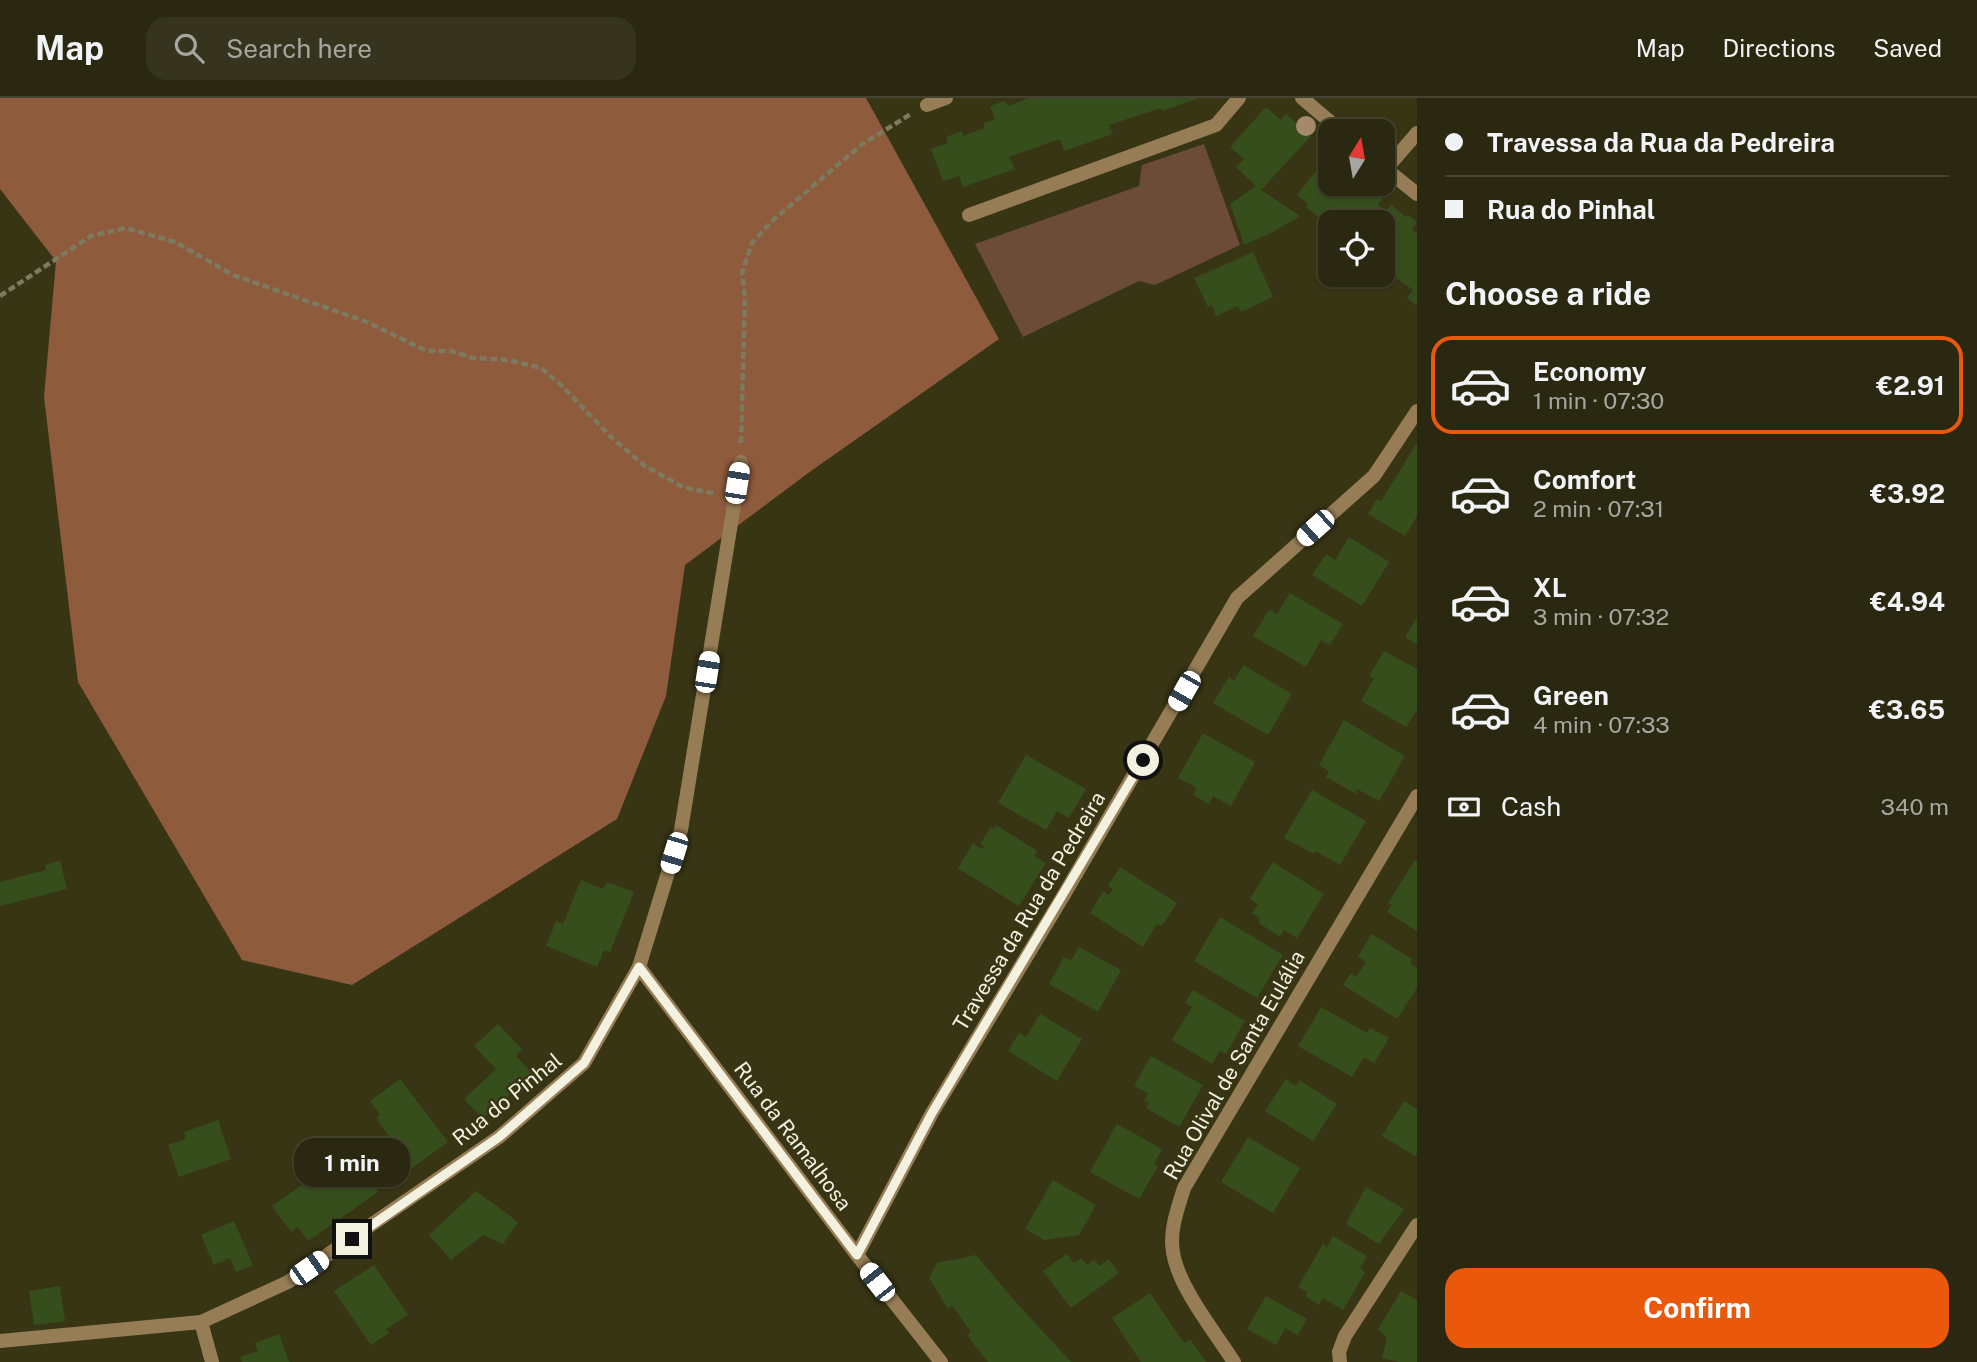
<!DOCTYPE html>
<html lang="en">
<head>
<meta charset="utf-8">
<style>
  body { margin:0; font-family:"Public Sans",sans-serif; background:#36341e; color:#f1f3f6; height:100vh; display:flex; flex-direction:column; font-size:26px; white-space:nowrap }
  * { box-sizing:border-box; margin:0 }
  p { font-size:23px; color:#a5a69f }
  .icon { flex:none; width:38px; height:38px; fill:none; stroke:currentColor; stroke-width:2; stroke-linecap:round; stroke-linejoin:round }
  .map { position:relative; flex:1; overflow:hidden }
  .side { display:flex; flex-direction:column; background:#2a2810; width:560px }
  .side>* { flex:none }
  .top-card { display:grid; align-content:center; height:154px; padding:0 28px; background:#2a2810 }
  .needle { width:46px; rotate:11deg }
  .controls { position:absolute; left:1318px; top:21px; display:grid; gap:14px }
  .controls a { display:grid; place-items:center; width:77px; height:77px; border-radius:14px; background:#2a2810; box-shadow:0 2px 5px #0004,0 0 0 2px #464430; font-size:35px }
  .end { position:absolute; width:32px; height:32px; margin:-16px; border:9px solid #f3f2e0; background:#111; box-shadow:0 0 0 4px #111 }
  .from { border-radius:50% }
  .bubble { position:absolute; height:49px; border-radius:21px; background:#2a2810; box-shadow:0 2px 5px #0004,0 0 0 2px #464430; font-size:23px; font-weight:700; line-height:49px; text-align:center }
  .car { position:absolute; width:21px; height:42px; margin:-21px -10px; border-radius:9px; box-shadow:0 0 5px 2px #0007; background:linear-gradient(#fff 24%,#345 0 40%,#fff 0 76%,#345 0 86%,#fff 0) }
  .top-card b { display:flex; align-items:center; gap:24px; height:66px; font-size:26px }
  .top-card b+b { border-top:2px solid #464430 }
  .top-card i { width:18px; height:18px; background:#f1f3f6 }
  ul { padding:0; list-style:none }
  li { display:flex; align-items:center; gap:21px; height:98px; margin:0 14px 10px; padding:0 14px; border:4px solid transparent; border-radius:21px }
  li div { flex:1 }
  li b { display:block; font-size:26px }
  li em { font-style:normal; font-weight:700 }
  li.selected { border-color:#ea580c }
  li>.icon { width:63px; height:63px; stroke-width:1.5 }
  h2 { padding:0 28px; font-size:32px; line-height:84px }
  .pay { display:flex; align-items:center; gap:18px; height:77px; padding:0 28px; font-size:26px }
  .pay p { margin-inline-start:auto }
  .cta { display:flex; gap:14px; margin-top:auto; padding:14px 28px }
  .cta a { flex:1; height:80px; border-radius:21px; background:#ea580c; color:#fff; font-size:28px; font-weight:700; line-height:80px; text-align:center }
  header { display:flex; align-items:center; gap:42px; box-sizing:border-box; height:98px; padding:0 35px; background:#2a2810; border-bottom:2px solid #464430 }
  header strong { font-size:33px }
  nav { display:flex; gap:38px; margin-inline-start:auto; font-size:24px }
  .search { width:490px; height:63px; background:#36341e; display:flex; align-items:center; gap:18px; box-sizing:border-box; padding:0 24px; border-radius:21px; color:#a5a69f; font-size:26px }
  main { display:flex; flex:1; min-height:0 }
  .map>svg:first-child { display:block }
  .green { fill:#6c4b38 }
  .forest { fill:#8f5b3d }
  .building { fill:#364e1c }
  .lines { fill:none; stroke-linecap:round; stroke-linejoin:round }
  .path { stroke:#7c7a5f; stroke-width:4.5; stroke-dasharray:7 3.5; stroke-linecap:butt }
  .street { stroke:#977d55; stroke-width:14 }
  .tree { fill:#a5896b }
  .route { stroke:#f3f2e0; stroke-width:9 }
  .labels { text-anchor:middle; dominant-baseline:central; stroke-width:5; stroke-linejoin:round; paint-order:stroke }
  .street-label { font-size:21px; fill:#f3f2e0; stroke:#383515 }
</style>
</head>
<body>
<header>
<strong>Map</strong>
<div class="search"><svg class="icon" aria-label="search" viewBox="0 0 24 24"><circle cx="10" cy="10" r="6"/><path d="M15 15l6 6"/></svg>Search here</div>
<nav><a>Map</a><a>Directions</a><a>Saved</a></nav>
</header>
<main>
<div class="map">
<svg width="1417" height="1264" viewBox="0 0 1417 1264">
  <rect width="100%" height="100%" fill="#383515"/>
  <path class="green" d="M1204,46L1240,147L1155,187L1139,183L1023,239L975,146L1139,88L1142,67Z"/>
  <path class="forest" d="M0,0H866L999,241L811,373L685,467L666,598L617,721L352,887L242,862L78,584L44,299L56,163L0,91Z"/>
  <g class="building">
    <path d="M1028,0H1199L1162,13L1161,10L1109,27L1113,36L1064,53L1060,41L1009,59L1015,71L963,89L959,78L943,83L931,51L948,45L946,39L962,33L963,38L984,30V25L995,21L990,8L1004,3L1009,8Z"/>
    <path d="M1266,9L1281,22L1286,16L1311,38L1261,92L1300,118L1273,134L1244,147L1230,106L1256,88L1236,69L1244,61L1230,49Z"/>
    <path d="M1326,60L1330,63V86H1365L1383,100L1378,107L1385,114L1391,107L1406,119L1408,117L1417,124L1412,131L1417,136V208L1407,200L1413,192L1395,179L1388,186L1377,177H1382V124H1330V128L1306,109L1308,106L1297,97Z"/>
    <path d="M1253,154L1273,199L1241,214L1238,208L1216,218L1212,207L1208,209L1194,180Z"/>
    <path d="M1417,345V418L1405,438L1368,416L1377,401L1381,403Z"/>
    <path d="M1349,439L1389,464L1362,508L1312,477L1326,456L1335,462Z"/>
    <path d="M1290,495L1343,526L1330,547L1321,542L1306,569L1253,538L1269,512L1277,516Z"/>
    <path d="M1417,519V546L1405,539Z"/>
    <path d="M1384,553L1417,571V612L1406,629L1361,603L1374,580L1369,578Z"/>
    <path d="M1243,567L1292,596L1268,637L1213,605L1229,579L1234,583Z"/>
    <path d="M1344,622L1405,658L1379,703L1357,691L1356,696L1326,679L1329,673L1319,667Z"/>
    <path d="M1203,635L1255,664L1231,708L1213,698L1209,706L1193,697L1197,690L1178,680Z"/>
    <path d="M1026,657L1086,691L1069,720L1057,713L1046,732L998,705Z"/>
    <path d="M1312,692L1366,723L1340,767L1316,753L1314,756L1284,740Z"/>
    <path d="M996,727L1037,753L1034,758L1046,765L1019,808L958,770L973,745L982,751L984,748L980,746L991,729L994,731Z"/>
    <path d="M60,762L67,791L0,808V784L46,772L45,767Z"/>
    <path d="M1415,762L1417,764V833L1387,814L1392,807L1388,805Z"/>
    <path d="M1273,764L1324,796L1297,840L1284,832L1280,839L1259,825L1260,820L1252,815L1258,806L1250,801Z"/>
    <path d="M1120,769L1177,805L1162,828L1157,826L1143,849L1090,815L1103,793L1109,797L1113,791L1108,788Z"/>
    <path d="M581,782L603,791L607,784L634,794L610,854L604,852L597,869L546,848L556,823L563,826Z"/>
    <path d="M1220,819L1283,857L1257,900L1194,863Z"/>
    <path d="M1372,836L1412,861L1410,865L1417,870V890L1397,921L1343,887L1351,875L1356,879L1366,864L1358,858Z"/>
    <path d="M1079,849L1121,872L1098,914L1049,886L1064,859L1071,862Z"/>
    <path d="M1193,892L1245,923L1226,956L1220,953L1212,966L1172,942L1192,909L1185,905Z"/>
    <path d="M1321,909L1367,935L1370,930L1389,940L1374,965L1364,959L1352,979L1298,948Z"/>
    <path d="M1040,916L1082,941L1057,983L1008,953L1019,935L1026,939Z"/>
    <path d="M498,926L522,951L516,958L533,976L483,1021L464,1001L496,971L474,948Z"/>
    <path d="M1151,958L1203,987L1179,1029L1146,1010L1149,1005L1144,1003L1148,995L1134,988Z"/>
    <path d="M400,981L448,1044L408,1073L391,1050L395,1046L376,1020L380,1017L370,1003Z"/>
    <path d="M1286,981L1296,988L1299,982L1337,1006L1313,1043L1265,1013Z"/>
    <path d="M1404,1003L1417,1011V1055L1415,1058L1382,1038Z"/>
    <path d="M218,1022L231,1061L179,1079L168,1047L186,1041L184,1034Z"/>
    <path d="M1117,1026L1162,1051L1154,1066L1158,1068L1139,1101L1090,1074Z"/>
    <path d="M1248,1039L1300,1070L1273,1115L1221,1084Z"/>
    <path d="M353,1051L369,1073L365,1076L378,1094L308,1143L298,1129L291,1134L272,1108Z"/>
    <path d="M1053,1082L1096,1107L1079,1137L1044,1142L1025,1131Z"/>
    <path d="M1366,1089L1404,1111L1379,1146L1346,1126Z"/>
    <path d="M476,1093L518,1124L503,1146L483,1137L451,1162L429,1137Z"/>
    <path d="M234,1123L253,1167L236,1174L230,1160L214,1167L201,1137Z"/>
    <path d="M1333,1138L1367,1158L1360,1170L1365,1174L1343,1212L1323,1200L1319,1207L1306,1199L1307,1194L1298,1189L1323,1146L1327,1149Z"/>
    <path d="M1067,1156L1074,1165L1082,1160L1087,1167L1094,1162L1100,1168L1109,1161L1119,1175L1071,1210L1043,1173Z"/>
    <path d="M976,1157L1013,1201L1071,1264H988L967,1237L971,1234L952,1207L948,1211L929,1180L937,1165Z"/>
    <path d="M374,1167L408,1217L386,1231L389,1235L371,1247L334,1193Z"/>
    <path d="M60,1188L65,1223L34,1227L29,1193Z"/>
    <path d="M1401,1193L1417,1202V1264H1400L1382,1260L1387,1240L1378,1231Z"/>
    <path d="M1150,1195L1184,1245L1190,1241L1206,1264H1141L1112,1220Z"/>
    <path d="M1266,1198L1307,1221L1298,1237L1285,1230L1276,1247L1247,1231Z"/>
    <path d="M279,1236L289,1264H242L240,1259L258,1253L255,1245Z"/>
  </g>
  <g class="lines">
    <g class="path">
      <path d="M0,198L91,138L126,130L175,144L233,177L367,224L427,253H451L473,260L509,262L541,270L561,287L612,340L645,368L683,389L711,395L717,393"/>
      <path d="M741,345L745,200L742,175L752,145L771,124L861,47L911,16"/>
    </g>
    <g class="street">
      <path d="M1302,0L1341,33"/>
      <path d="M927,7L946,0"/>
      <path d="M1382,68L1417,96"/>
      <path d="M1386,71L1417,35"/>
      <path d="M969,117L1216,27L1239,0"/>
      <path d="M639,869L857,1157L941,1264"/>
      <path d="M857,1157L932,1015L1062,800L1237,500L1374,378L1417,313"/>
      <path d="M201,1224L212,1264"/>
      <path d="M0,1243L201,1224L288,1184L499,1039L584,965L639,869L681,732L741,364"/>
      <path d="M1234,1264C1215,1234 1178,1189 1173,1154C1169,1133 1178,1110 1184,1090L1417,698"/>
      <path d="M1340,1264L1339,1254L1345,1238L1417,1127"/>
    </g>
  </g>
  <circle class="tree" cx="1306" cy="28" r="10"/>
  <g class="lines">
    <path class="route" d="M352,1141L499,1039L584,965L639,869L857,1157L932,1015L1143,662"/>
  </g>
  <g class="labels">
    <g class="street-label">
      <text transform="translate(1029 813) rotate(-59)">Travessa da Rua da Pedreira</text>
      <text transform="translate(1234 967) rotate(-60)">Rua Olival de Santa Eulália</text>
      <text transform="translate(507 1001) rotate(-39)">Rua do Pinhal</text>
      <text transform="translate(793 1038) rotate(53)">Rua da Ramalhosa</text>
    </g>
  </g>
</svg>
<div class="controls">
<a><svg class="needle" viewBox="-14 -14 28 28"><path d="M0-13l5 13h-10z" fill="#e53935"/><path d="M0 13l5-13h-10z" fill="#a5a69f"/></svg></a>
<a><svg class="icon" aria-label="locate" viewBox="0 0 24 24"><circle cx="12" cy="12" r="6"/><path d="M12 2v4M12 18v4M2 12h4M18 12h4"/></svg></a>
</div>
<i class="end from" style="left:1143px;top:662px"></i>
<i class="end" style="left:352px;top:1141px"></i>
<div class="bubble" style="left:294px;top:1040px;width:116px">1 min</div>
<i class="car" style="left:737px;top:385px;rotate:9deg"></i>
<i class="car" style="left:1315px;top:430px;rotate:228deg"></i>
<i class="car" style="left:707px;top:574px;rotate:9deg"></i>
<i class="car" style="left:1184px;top:593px;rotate:210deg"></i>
<i class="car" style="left:674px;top:755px;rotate:197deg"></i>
<i class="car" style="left:309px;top:1170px;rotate:55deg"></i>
<i class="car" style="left:877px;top:1184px;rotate:322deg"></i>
</div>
<section class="side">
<div class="top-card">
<b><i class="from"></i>Travessa da Rua da Pedreira</b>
<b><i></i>Rua do Pinhal</b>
</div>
<h2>Choose a ride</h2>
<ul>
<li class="selected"><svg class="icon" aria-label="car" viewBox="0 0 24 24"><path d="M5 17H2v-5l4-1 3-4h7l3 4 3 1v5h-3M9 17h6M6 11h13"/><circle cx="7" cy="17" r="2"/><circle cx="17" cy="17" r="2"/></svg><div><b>Economy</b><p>1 min · 07:30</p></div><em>€2.91</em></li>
<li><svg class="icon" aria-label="car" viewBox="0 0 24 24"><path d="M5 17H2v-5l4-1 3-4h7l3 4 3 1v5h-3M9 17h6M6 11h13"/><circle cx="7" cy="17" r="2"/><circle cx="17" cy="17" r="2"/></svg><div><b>Comfort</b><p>2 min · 07:31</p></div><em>€3.92</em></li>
<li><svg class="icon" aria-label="car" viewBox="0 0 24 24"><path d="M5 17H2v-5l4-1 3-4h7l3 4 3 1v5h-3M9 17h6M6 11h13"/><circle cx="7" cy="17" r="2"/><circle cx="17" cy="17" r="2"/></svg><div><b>XL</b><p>3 min · 07:32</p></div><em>€4.94</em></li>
<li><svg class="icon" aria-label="car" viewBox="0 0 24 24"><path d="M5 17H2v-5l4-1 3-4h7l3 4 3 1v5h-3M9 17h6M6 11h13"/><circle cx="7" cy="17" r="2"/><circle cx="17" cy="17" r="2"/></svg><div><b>Green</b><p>4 min · 07:33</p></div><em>€3.65</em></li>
</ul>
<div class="pay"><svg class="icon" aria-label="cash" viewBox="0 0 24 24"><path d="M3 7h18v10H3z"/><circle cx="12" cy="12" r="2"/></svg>Cash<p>340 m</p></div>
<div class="cta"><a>Confirm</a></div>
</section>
</main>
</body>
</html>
